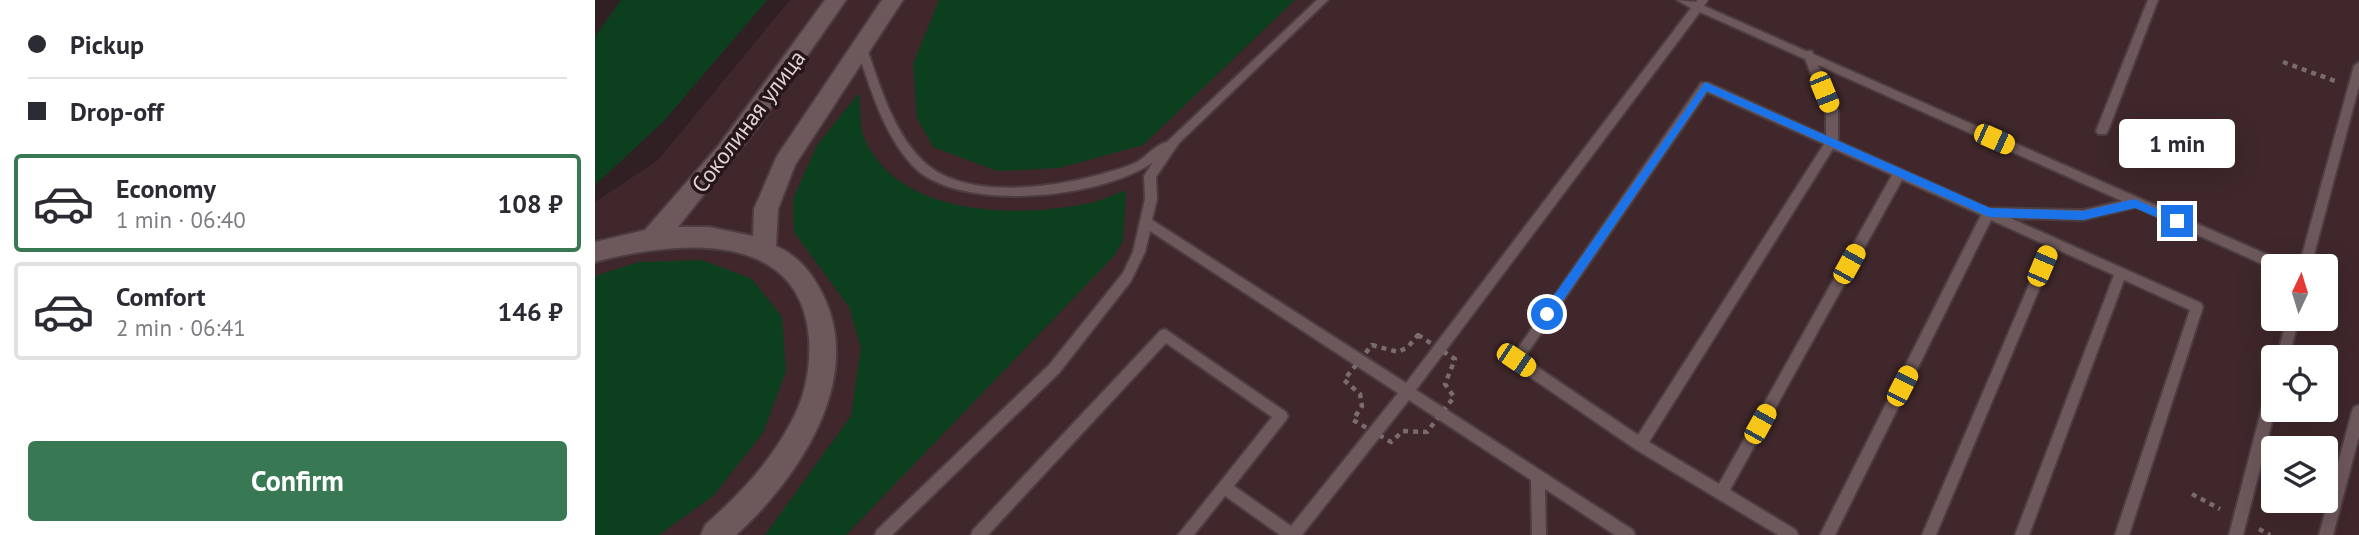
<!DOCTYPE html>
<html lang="en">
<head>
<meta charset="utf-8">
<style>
  body { margin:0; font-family:"PT Sans",sans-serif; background:#f7f7f7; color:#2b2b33; height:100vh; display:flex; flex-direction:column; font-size:26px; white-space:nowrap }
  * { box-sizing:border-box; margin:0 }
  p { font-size:23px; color:#7c7c81 }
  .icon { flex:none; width:38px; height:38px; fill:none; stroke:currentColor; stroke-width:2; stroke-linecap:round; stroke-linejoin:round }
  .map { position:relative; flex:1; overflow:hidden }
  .side { display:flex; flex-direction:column; background:#fff; width:595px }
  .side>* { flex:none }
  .banner { display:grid; align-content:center; height:154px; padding:0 28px; background:#fff }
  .needle { width:46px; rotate:4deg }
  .buttons { position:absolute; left:1666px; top:254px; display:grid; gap:14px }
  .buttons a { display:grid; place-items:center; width:77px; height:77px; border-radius:7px; background:#fff; box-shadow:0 7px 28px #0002; font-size:35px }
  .end { position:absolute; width:32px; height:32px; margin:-16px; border:9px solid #1a73e8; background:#fff; box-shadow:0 0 0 4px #fff }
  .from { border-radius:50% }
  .bubble { position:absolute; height:49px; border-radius:7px; background:#fff; box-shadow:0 7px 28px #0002; font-size:23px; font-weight:700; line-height:49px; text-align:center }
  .car { position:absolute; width:21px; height:42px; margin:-21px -10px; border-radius:9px; box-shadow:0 0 5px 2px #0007; background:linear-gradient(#f5c518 24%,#345 0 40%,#f5c518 0 76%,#345 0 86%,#f5c518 0) }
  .banner b { display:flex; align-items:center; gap:24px; height:66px; font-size:26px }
  .banner b+b { border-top:2px solid #e1e1e2 }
  .banner i { width:18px; height:18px; background:#2b2b33 }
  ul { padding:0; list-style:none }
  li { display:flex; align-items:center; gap:21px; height:98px; margin:0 14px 10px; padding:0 14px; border:4px solid #e1e1e2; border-radius:7px }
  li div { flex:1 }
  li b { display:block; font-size:26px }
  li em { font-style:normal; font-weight:700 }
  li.selected { border-color:#387852 }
  li>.icon { width:63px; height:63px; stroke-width:1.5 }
  .action { display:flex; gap:14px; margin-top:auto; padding:14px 28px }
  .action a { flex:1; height:80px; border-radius:7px; background:#387852; color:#fff; font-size:28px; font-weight:700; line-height:80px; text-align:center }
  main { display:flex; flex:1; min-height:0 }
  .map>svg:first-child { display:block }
  .built { fill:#3f272b; fill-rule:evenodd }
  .green { fill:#0c3f1e }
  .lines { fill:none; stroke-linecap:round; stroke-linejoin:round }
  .service-casing { stroke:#4c3d40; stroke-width:4 }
  .minor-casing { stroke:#4c3d40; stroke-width:4 }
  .path { stroke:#7a6b6d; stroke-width:4.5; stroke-dasharray:5 5; stroke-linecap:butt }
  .service { fill:#6d585b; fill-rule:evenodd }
  .minor { fill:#6d585b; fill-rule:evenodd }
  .route { fill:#1a73e8 }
  .labels { text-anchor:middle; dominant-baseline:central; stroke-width:7; stroke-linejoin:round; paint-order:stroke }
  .street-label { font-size:23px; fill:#dfd2d4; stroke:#271619 }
</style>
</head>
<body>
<main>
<section class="side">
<div class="banner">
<b><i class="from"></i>Pickup</b>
<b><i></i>Drop-off</b>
</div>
<ul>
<li class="selected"><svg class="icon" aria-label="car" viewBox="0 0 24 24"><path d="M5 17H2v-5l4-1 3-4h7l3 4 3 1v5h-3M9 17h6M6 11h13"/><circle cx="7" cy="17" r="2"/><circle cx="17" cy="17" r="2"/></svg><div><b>Economy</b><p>1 min · 06:40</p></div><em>108 ₽</em></li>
<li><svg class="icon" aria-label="car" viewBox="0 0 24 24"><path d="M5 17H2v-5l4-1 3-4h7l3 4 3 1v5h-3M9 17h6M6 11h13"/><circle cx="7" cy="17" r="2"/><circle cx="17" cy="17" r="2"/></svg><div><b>Comfort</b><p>2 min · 06:41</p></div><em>146 ₽</em></li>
</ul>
<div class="action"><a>Confirm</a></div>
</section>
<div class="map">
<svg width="1764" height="535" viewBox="0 0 1764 535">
  <rect width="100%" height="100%" fill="#312023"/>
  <path class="built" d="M195,0H1764V535H0V202L63,160ZM1678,266H1731V318H1678ZM1678,357H1731V410H1678ZM1678,448H1731V500H1678Z"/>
  <g class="green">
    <path d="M26,0H172L68,122L0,185V37Z"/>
    <path d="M344,0H700L548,145L464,168L402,171L338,147L322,118L318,64Z"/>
    <path d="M264,93C266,107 264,127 270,140C305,216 419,218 490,204C504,202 518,195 531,190L528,241L518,257L251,535H170L256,416L266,348L254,307L199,232L198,199L222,145Z"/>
    <path d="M107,260L157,279L187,317L191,371L168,433L118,496L64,535H0V276L44,262Z"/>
  </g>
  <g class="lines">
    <g class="service-casing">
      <g id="service">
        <path d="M722,0H733L584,143L561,177L562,199L557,220L811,383L1096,8L1082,0L1101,2L1102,0H1113L1109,6L1211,51H1217L1218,54L1689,262L1691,266H1678V269L1541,207L1488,220L1415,218L1606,303L1608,307L1534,535H1520L1595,310L1529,280L1434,535H1420L1519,275L1461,249L1341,535H1327L1451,245L1396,220L1240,535H1225L1386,215L1307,180L1135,490L1201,530L1203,535H1183L1040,449L916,364L915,360L1106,83H1114L1231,136V111L1210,59L1105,12L821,390L1038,530L1040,535H1020L950,489L951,535H937L936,480L814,400L707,535H685L630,496L599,535H583L677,417L571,343L393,535H376L378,530L565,331L570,329L691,412L693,416L691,420L639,486L696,526L803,393L555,231L550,252L536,281L464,373L297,535H280L282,530L454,365L528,273L538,252L550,199L549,176L558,162C509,198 364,214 318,166C288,134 275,87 261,46L262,43H270L271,46C285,85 297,130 327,160C369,203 465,187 517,171C525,169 534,166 542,162C552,156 561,144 572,142ZM1223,65L1527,201L1488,210L1393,208L1243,141V111ZM1112,92L1229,144L1043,435L929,358ZM1238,149L1297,175L1124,484L1054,442Z"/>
        <path d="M1553,0H1563L1513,131L1511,134H1503L1501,131Z"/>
        <path d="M1764,62V86L1716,266H1704L1759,66Z"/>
        <path d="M1692,318H1704L1694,357H1682Z"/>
        <path d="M1678,386V410H1680L1648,535H1634L1671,392L1673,388Z"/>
        <path d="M1764,405V436L1738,535H1724L1757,411L1759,407Z"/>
      </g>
    </g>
    <g class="minor-casing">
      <path id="minor" d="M230,0H251L162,128L83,227H114L158,236L159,209L182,156L287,0H308L200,165L183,209L181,246C204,256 217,273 228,295C270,380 203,479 141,535H106L110,525C143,496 174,464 195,424C210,398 216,368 214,338C205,227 78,241 0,262V242L50,230L124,145Z"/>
    </g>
    <g class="path">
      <path d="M1688,62L1740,81"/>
      <path d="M823,335L860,359L850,384L859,397L832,432L808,431L796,442L758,420L767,406L765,394L749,380L777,345L803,352L813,347Z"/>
      <path d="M1597,494L1625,509"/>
      <path d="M1664,529L1675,535"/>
    </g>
    <use href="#service" class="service"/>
    <use href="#minor" class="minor"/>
  </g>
  <path class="route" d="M1110,82L1395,208L1488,211L1540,199L1588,221L1582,226L1540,208L1488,220L1394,217L1112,91L956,318H948V311Z"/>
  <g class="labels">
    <g class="street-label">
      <text transform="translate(153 121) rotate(-53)">Соколиная улица</text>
    </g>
  </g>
</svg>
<div class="buttons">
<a><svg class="needle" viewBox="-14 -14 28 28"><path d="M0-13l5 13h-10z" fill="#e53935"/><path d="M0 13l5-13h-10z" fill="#7c7c81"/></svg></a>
<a><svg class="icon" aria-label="locate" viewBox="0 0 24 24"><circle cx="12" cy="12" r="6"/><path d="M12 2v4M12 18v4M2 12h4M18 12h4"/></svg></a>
<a><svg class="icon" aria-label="layers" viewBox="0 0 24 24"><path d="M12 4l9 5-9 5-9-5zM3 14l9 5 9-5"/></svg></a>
</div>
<i class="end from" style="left:952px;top:314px"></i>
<i class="end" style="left:1582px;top:221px"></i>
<div class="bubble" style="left:1524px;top:119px;width:116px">1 min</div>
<i class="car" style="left:1229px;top:92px;rotate:158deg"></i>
<i class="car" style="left:1399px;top:139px;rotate:114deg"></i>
<i class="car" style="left:1254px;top:264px;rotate:29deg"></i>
<i class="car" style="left:1447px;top:266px;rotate:23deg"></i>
<i class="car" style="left:921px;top:360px;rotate:124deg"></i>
<i class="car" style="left:1307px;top:386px;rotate:27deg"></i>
<i class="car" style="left:1165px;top:424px;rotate:29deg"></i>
</div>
</main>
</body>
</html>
